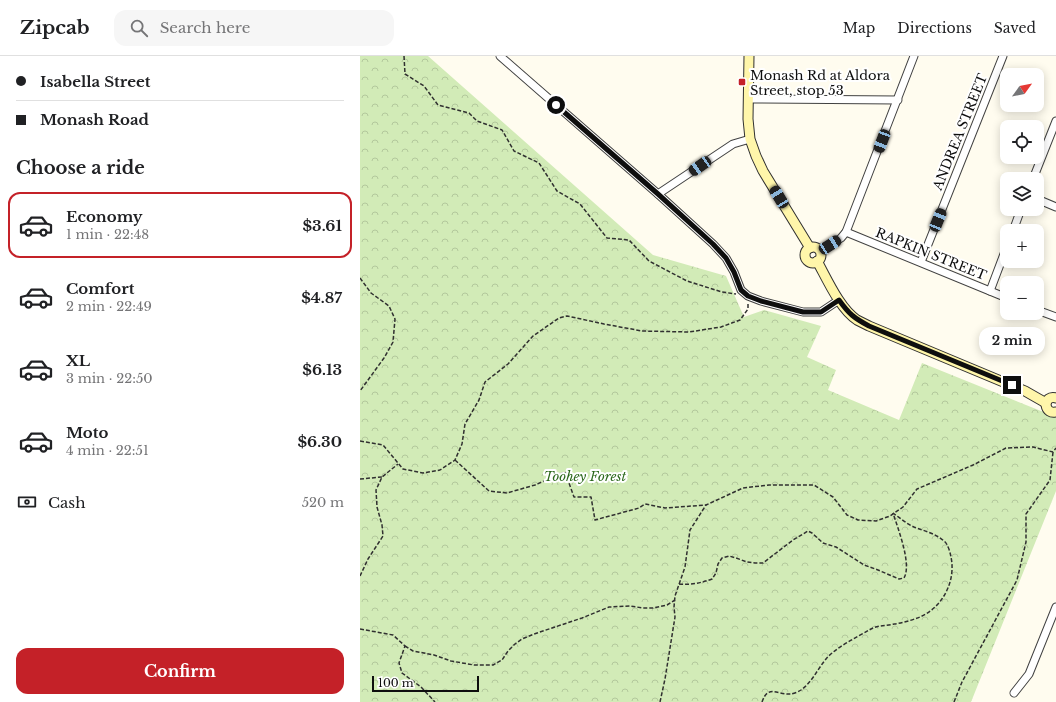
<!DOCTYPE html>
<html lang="en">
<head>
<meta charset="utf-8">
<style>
  body { margin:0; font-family:"Libre Baskerville",serif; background:#f6f6f6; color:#202124; height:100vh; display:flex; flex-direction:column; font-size:15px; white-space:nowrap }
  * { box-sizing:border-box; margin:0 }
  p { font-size:13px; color:#757577 }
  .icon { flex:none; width:22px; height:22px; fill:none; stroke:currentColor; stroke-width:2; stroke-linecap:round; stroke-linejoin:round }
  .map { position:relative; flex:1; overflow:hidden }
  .side { display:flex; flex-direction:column; background:#fff; width:360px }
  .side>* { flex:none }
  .hud { display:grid; align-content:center; height:88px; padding:0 16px; background:#fff }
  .needle { width:26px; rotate:57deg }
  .tools { position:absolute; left:640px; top:12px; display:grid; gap:8px }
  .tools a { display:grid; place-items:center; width:44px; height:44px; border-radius:8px; background:#fff; box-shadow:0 2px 10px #0003; font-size:20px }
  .scale { position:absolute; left:12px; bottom:10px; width:107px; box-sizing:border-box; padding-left:4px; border:2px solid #0e0e0e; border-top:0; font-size:11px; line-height:14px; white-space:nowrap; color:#0e0e0e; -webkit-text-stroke:3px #fff; paint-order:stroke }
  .end { position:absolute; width:18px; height:18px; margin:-9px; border:5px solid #0e0e0e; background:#fff; box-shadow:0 0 0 2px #fff }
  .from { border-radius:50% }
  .bubble { position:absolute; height:28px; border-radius:12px; background:#fff; box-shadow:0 2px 10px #0003; font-size:13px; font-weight:800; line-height:28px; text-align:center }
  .car { position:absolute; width:12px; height:24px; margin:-12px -6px; border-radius:5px; box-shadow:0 0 3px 1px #0007; background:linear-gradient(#222 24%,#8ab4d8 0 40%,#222 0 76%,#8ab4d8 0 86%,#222 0) }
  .hud b { display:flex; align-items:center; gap:14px; height:38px; font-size:15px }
  .hud b+b { border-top:1px solid #e0e0e0 }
  .hud i { width:10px; height:10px; background:#202124 }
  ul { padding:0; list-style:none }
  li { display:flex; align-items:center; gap:12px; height:66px; margin:0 8px 6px; padding:0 8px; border:2px solid transparent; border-radius:12px }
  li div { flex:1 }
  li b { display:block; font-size:15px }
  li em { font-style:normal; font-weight:800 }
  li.active { border-color:#c42128 }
  li>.icon { width:36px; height:36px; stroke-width:1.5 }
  h2 { padding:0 16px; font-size:18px; line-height:48px }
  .pay { display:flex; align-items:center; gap:10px; height:44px; padding:0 16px; font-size:15px }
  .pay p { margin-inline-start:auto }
  .primary-button { display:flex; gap:8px; margin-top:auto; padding:8px 16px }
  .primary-button a { flex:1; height:46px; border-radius:12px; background:#c42128; color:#fff; font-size:16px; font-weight:800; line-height:46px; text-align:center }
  header { display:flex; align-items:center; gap:24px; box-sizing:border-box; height:56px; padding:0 20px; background:#fff; border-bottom:1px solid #e0e0e0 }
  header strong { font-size:19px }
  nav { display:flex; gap:22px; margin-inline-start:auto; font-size:14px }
  .search { width:280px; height:36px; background:#f6f6f6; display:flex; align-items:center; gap:10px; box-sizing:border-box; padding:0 14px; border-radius:12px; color:#757577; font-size:15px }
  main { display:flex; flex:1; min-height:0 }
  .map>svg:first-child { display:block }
  .park { fill:url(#park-crowns) }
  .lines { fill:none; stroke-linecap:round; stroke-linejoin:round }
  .street-casing { stroke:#414141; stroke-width:9 }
  .secondary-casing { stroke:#303030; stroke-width:11 }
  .path { stroke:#303030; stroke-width:1.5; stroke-dasharray:4 2; stroke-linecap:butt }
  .street { stroke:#fff; stroke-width:7 }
  .secondary { stroke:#fff6aa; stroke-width:9 }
  .route { stroke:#0e0e0e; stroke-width:5 }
  .poi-dot { fill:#c42128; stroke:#fff; stroke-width:1.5 }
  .labels { text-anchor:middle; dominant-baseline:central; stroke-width:4; stroke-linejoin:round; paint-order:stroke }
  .poi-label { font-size:13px; fill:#0e0e0e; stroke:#fff; text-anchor:start }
  .street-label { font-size:13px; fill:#0e0e0e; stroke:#fff }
  .park-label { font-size:13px; font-style:italic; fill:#2c691c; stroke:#fff }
</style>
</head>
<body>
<header>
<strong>Zipcab</strong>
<div class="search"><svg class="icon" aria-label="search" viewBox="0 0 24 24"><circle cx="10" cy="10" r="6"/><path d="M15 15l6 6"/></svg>Search here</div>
<nav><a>Map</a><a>Directions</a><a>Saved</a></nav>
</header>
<main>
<section class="side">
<div class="hud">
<b><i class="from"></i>Isabella Street</b>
<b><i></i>Monash Road</b>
</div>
<h2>Choose a ride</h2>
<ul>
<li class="active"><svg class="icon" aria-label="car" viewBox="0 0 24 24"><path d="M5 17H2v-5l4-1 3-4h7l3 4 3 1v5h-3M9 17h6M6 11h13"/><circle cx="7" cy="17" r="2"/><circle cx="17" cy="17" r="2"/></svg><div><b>Economy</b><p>1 min · 22:48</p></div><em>$3.61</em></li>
<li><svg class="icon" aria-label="car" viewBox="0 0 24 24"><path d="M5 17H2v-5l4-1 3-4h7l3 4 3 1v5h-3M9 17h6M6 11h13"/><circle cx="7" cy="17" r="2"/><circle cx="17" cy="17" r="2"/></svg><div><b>Comfort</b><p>2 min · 22:49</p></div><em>$4.87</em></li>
<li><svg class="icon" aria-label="car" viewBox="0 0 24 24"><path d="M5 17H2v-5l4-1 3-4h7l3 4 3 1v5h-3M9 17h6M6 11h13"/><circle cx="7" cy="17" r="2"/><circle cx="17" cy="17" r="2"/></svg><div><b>XL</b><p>3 min · 22:50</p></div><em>$6.13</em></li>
<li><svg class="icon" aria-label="car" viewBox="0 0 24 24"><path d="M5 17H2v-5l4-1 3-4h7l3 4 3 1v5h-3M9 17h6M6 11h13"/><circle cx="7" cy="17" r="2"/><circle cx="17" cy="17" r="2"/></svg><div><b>Moto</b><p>4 min · 22:51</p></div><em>$6.30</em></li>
</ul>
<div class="pay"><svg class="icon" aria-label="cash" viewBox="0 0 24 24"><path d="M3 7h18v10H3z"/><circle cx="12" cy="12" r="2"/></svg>Cash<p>520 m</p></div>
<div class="primary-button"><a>Confirm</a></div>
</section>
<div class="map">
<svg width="696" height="646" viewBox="0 0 696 646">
  <defs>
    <pattern id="park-crowns" width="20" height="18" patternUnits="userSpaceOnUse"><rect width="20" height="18" fill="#d2ebb7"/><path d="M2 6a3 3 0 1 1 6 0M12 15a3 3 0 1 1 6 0" fill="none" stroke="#b3c89c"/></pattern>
  </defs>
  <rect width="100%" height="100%" fill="#fffcef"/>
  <path class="park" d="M0,0H68L293,199L366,220L384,261L404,254L461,270L447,301L476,314L468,334L539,364L562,307L696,361V435L611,646H0Z"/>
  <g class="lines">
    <g class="street-casing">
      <g id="street">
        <path d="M140,0L298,138L353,188L366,202L374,216L381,234L388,240L401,245L443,256H461L479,244"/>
        <path d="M389,43L538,44"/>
        <path d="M673,123L696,65"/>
        <path d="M298,138L373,88L390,83"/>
        <path d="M677,143L696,151"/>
        <path d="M653,175L661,153"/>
        <path d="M486,176L647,242"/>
        <path d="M460,195L481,182L486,176L554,0"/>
        <path d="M561,206L643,0"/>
        <path d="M630,235L647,190"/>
        <path d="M677,254L696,261"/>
        <path d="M654,637L669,618L696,551"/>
      </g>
    </g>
    <g class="secondary-casing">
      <g id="secondary">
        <path d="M389,0L388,63L390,83L396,100L403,115L450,192"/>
        <circle cx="453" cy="199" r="8"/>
        <path d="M457,205C467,223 480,253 497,264C501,266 505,268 509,270L665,335L686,347"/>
        <path d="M696,342C690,340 686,344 686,349C687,355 691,357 696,356"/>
      </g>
    </g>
    <g class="path">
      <path d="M44,0L45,18L64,30L78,49L109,57L117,65L142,74L154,95L179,107L197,135L220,148L247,182L269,184L289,205L327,225L362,236L376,238"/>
      <path d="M0,222L11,237L29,250L35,263L33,286L24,302L0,335"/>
      <path d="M0,385L23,389L43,413L63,417L80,414L95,404L102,388L105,368L119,344L125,326L148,308L173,280L199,262L207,260L244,268L282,275L329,276L361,271L380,264L388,253V248"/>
      <path d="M95,404L129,435L147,437L175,429L205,416L214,441H231L235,464L279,452L285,448L305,452L346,449L383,432L409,429H454L473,441L487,459L498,464L516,465L530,460L543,451L557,433L613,409L646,392L673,391L693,396L696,392"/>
      <path d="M0,423L22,421"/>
      <path d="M0,520L8,503L23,480L22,469L17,451L16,434L22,421L38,408"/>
      <path d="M319,528C331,529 341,527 352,523L356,517L358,508L362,502L369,500L376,502L387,506L395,507H403L433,484L448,475L452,477L463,487L476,491L504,509L518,514L539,523L544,522C552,508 538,473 533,457"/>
      <path d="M0,573L33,579L45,590L39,607L42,617L61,631L75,646"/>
      <path d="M45,590L53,595L74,599L91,605L114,609H133L142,604L148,595L155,588L162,583L174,578L222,562L249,551L270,550L283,552H293L307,549L315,544"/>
      <path d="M300,646L305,623L315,561L314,551L315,540L325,511L330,474L346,449"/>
      <path d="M402,646C408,628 418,639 430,638C433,638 438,636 441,634C452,626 457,614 466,603C475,592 497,581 511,573C518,569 526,570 534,568C543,567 552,564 560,561C583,551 596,525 591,501C590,496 588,488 584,485C575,477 564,475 554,471C547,468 540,462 533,457"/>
      <path d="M594,646L602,626L657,524L666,486V458L690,424L693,396"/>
    </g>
    <use href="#street" class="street"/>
    <use href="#secondary" class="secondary"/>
  </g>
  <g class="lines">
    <path class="route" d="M196,49L298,138L353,188L366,202L374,216L381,234L388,240L401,245L443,256H461L479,244C489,258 494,262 509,270L652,329"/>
  </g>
  <rect class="poi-dot" x="378" y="22" width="8" height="8" rx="2"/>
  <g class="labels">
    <g class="poi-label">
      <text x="390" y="19">Monash Rd at Aldora<tspan x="390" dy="15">Street, stop 53</tspan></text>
    </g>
    <g class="street-label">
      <text transform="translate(600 76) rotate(-68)">ANDREA STREET</text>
      <text transform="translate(571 198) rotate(22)">RAPKIN STREET</text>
    </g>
    <g class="park-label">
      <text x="225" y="420">Toohey Forest</text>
    </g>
  </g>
</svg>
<div class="tools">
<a><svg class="needle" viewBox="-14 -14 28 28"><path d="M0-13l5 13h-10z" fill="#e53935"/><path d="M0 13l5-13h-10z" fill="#757577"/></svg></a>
<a><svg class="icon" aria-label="locate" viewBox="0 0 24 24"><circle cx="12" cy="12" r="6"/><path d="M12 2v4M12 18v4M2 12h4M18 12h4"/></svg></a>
<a><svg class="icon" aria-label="layers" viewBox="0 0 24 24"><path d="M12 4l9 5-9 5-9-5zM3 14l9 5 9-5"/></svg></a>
<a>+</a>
<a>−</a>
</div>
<div class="scale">100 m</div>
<i class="end from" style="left:196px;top:49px"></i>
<i class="end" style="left:652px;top:329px"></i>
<div class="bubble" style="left:619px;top:271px;width:66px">2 min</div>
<i class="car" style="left:522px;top:85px;rotate:201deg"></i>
<i class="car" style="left:340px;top:110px;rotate:236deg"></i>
<i class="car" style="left:419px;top:141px;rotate:329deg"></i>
<i class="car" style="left:578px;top:164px;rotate:22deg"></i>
<i class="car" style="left:470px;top:189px;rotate:57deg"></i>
</div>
</main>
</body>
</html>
